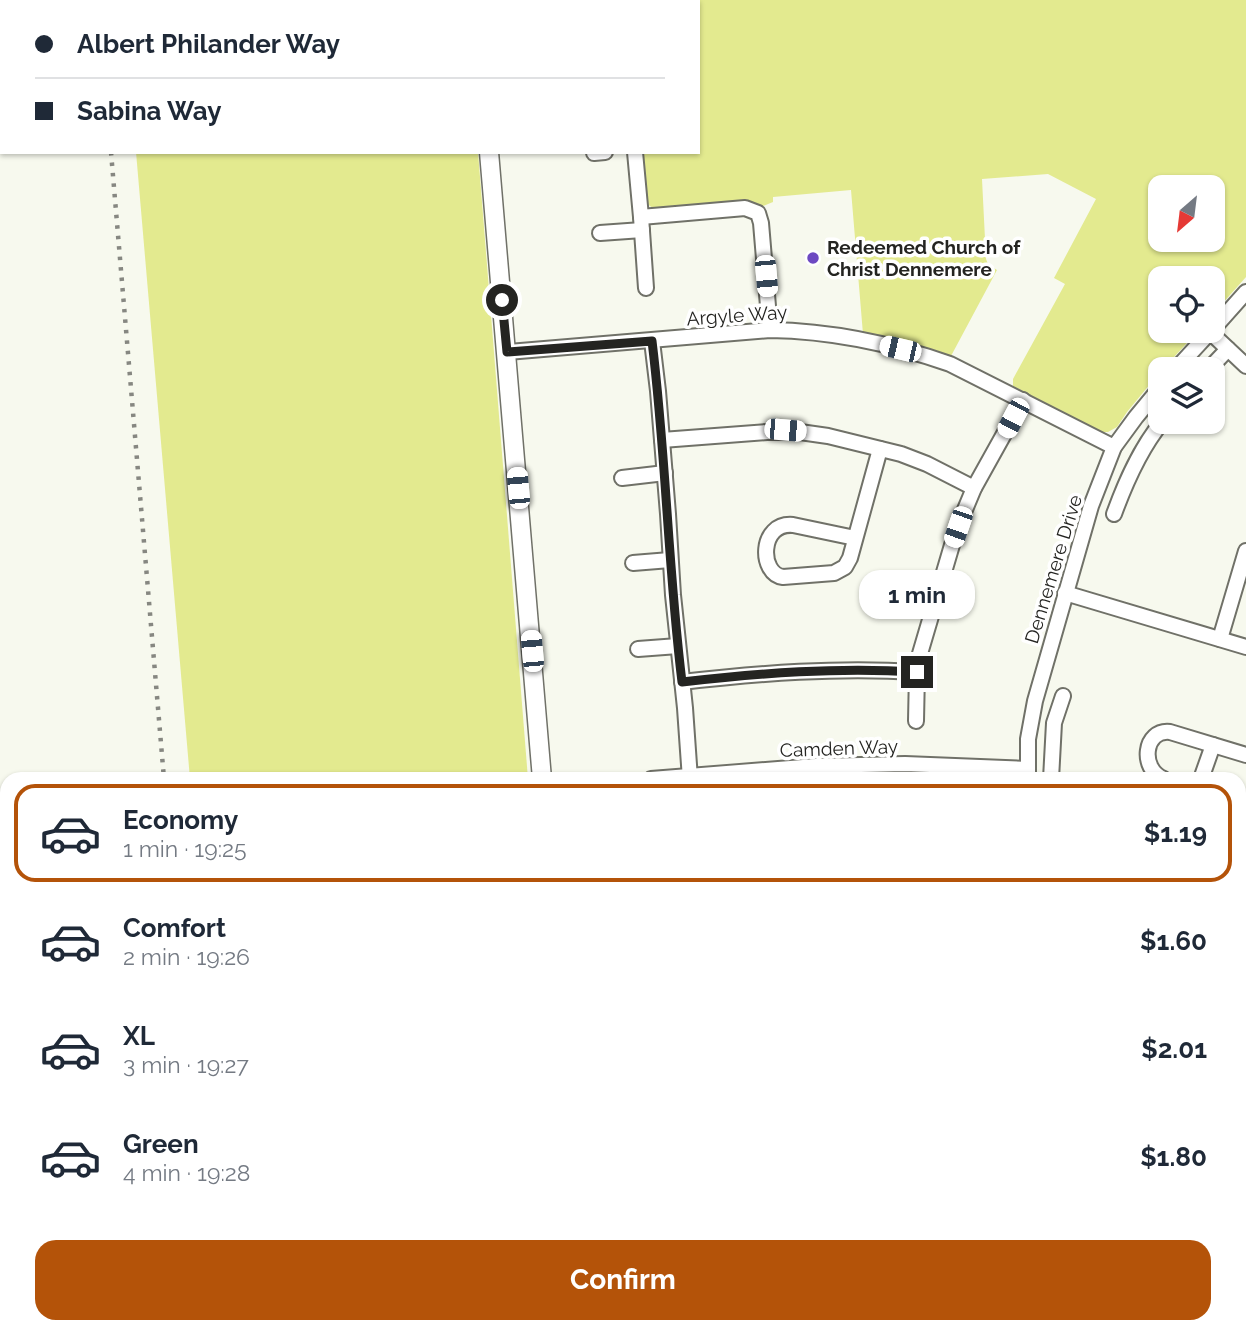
<!DOCTYPE html>
<html lang="en">
<head>
<meta charset="utf-8">
<style>
  body { margin:0; font-family:Raleway,sans-serif; background:#f2f2f3; color:#1f2937; height:100vh; display:flex; flex-direction:column; font-size:26px; white-space:nowrap }
  * { box-sizing:border-box; margin:0 }
  p { font-size:23px; color:#747a83 }
  .icon { flex:none; width:38px; height:38px; fill:none; stroke:currentColor; stroke-width:2; stroke-linecap:round; stroke-linejoin:round }
  .map { position:relative; flex:1; overflow:hidden }
  .sheet { position:absolute; left:0px; top:772px; width:1246px; height:562px; display:flex; flex-direction:column; background:#fff; border-radius:21px 21px 0 0; box-shadow:0 2px 5px #0004 }
  .sheet>* { flex:none }
  .hud { position:absolute; left:0px; top:0px; width:700px; height:154px; box-shadow:0 2px 5px #0004; display:grid; align-content:center; height:154px; padding:0 35px; background:#fff }
  .needle { width:46px; rotate:208deg }
  .controls { position:absolute; left:1148px; top:175px; display:grid; gap:14px }
  .controls a { display:grid; place-items:center; width:77px; height:77px; border-radius:14px; background:#fff; box-shadow:0 2px 5px #0004; font-size:35px }
  .end { position:absolute; width:32px; height:32px; margin:-16px; border:9px solid #242421; background:#fff; box-shadow:0 0 0 4px #fff }
  .from { border-radius:50% }
  .bubble { position:absolute; height:49px; border-radius:21px; background:#fff; box-shadow:0 2px 5px #0004; font-size:23px; font-weight:700; line-height:49px; text-align:center }
  .car { position:absolute; width:21px; height:42px; margin:-21px -10px; border-radius:9px; box-shadow:0 0 5px 2px #0007; background:linear-gradient(#fff 24%,#345 0 40%,#fff 0 76%,#345 0 86%,#fff 0) }
  .hud b { display:flex; align-items:center; gap:24px; height:66px; font-size:26px }
  .hud b+b { border-top:2px solid #e0e1e3 }
  .hud i { width:18px; height:18px; background:#1f2937 }
  ul { padding:12px 0 0; list-style:none }
  li { display:flex; align-items:center; gap:21px; height:98px; margin:0 14px 10px; padding:0 21px; border:4px solid transparent; border-radius:21px }
  li div { flex:1 }
  li b { display:block; font-size:26px }
  li em { font-style:normal; font-weight:700 }
  li.active { border-color:#b45309 }
  li>.icon { width:63px; height:63px; stroke-width:1.5 }
  .action { display:flex; gap:14px; margin-top:auto; padding:14px 35px }
  .action a { flex:1; height:80px; border-radius:21px; background:#b45309; color:#fff; font-size:28px; font-weight:700; line-height:80px; text-align:center }
  .map>svg:first-child { display:block }
  .green { fill:#e3ea8f; fill-rule:evenodd }
  .lines { fill:none; stroke-linecap:round; stroke-linejoin:round }
  .minor-casing { stroke:#707168; stroke-width:18 }
  .tertiary-casing { stroke:#707168; stroke-width:21 }
  .minor { stroke:#fff; stroke-width:14 }
  .tertiary { stroke:#fff; stroke-width:18 }
  .rail { stroke:#868781; stroke-width:4.5; stroke-dasharray:3.5 7; stroke-linecap:butt }
  .route { stroke:#242421; stroke-width:9 }
  .poi-dot { fill:#6d49c2; stroke:#fff; stroke-width:2.5 }
  .labels { text-anchor:middle; dominant-baseline:central; stroke-width:7; stroke-linejoin:round; paint-order:stroke }
  .poi-label { font-size:19px; font-weight:bold; fill:#242421; stroke:#fff; text-anchor:start }
  .street-label { font-size:19px; fill:#242421; stroke:#fff }
</style>
</head>
<body>
<div class="map">
<svg width="1246" height="1332" viewBox="0 0 1246 1332">
  <rect width="100%" height="100%" fill="#f7f9ee"/>
  <g class="green">
    <rect x="123" y="0" width="343" height="2"/>
    <path d="M626,0H1246V277L1213,314V278H1160V331H1198L1163,369H1160V372L1127,412L1117,427L1108,432H1099L1013,386V379L1065,284L1054,278L1096,199L1048,174L982,179L986,259L988,264L997,270L951,356L938,351L863,334L851,190L773,197V202L761,207L750,202L660,210L654,209L646,203L640,152H698V2H626ZM1160,187H1213V240H1160Z"/>
    <path d="M136,152H478L528,779H190Z"/>
    <path d="M1239,1323L1246,1324V1332H599L598,1327L1239,1326Z"/>
    <path d="M283,1327H510L506,1332H291Z"/>
  </g>
  <g class="lines">
    <g class="minor-casing">
      <g id="minor">
        <path d="M620,0L621,2"/>
        <path d="M499,2L517,0"/>
        <path d="M635,152L641,217L745,208L758,213L761,223L770,330"/>
        <path d="M594,153L605,152"/>
        <path d="M641,217L646,288"/>
        <path d="M600,233L642,230"/>
        <path d="M1213,329L1246,292"/>
        <path d="M1210,332L1246,366"/>
        <path d="M652,341L658,391L668,514L673,595L685,708L690,779"/>
        <path d="M507,352L770,330C831,331 893,344 950,364L1114,447"/>
        <path d="M1176,369L1211,331"/>
        <path d="M1209,369L1228,349"/>
        <path d="M662,440L767,432H800L828,436L901,454L927,464L974,488"/>
        <path d="M622,478L665,473"/>
        <path d="M1114,514C1126,481 1140,449 1162,422"/>
        <path d="M855,538L793,525C759,522 759,574 783,577L834,573L845,567L850,558L880,449"/>
        <path d="M633,563L670,560"/>
        <path d="M1065,593L1246,647"/>
        <path d="M1220,639L1246,551"/>
        <path d="M638,649L678,646"/>
        <path d="M682,682C760,673 838,667 917,672"/>
        <path d="M916,721L917,672L919,657L952,545L964,512L974,488L1023,400"/>
        <path d="M651,779L816,766L905,764L1028,769"/>
        <path d="M1028,779V739L1035,701L1091,506L1114,447L1136,417L1160,388"/>
        <path d="M1051,779L1054,723L1063,696"/>
        <path d="M1164,779C1139,769 1144,729 1170,732L1246,755"/>
        <path d="M1201,779L1213,745"/>
        <path d="M1239,891H1246"/>
        <path d="M1239,997H1246"/>
        <path d="M1239,1289H1246"/>
        <path d="M589,1326L590,1332"/>
      </g>
    </g>
    <g class="tertiary-casing">
      <g id="tertiary">
        <path d="M476,0V2"/>
        <path d="M489,152L542,779"/>
        <path d="M1239,1317H1246"/>
      </g>
    </g>
    <use href="#minor" class="minor"/>
    <use href="#tertiary" class="tertiary"/>
    <g class="rail">
      <path d="M108,0V2"/>
      <path d="M111,152L164,779"/>
      <path d="M219,1326L220,1332"/>
    </g>
  </g>
  <g class="lines">
    <path class="route" d="M502,300L507,352L652,341C666,454 668,569 682,682C760,673 838,667 917,672"/>
  </g>
  <circle class="poi-dot" cx="813" cy="258" r="7"/>
  <g class="labels">
    <g class="poi-label">
      <text x="827" y="247">Redeemed Church of<tspan x="827" dy="22">Christ Dennemere</tspan></text>
    </g>
    <g class="street-label">
      <text transform="translate(737 315) rotate(-4)">Argyle Way</text>
      <text transform="translate(1053 569) rotate(-73)">Dennemere Drive</text>
      <text transform="translate(839 748) rotate(-2)">Camden Way</text>
    </g>
  </g>
</svg>
<div class="controls">
<a><svg class="needle" viewBox="-14 -14 28 28"><path d="M0-13l5 13h-10z" fill="#e53935"/><path d="M0 13l5-13h-10z" fill="#747a83"/></svg></a>
<a><svg class="icon" aria-label="locate" viewBox="0 0 24 24"><circle cx="12" cy="12" r="6"/><path d="M12 2v4M12 18v4M2 12h4M18 12h4"/></svg></a>
<a><svg class="icon" aria-label="layers" viewBox="0 0 24 24"><path d="M12 4l9 5-9 5-9-5zM3 14l9 5 9-5"/></svg></a>
</div>
<i class="end from" style="left:502px;top:300px"></i>
<i class="end" style="left:917px;top:672px"></i>
<div class="bubble" style="left:859px;top:570px;width:116px">1 min</div>
<i class="car" style="left:766px;top:276px;rotate:175deg"></i>
<i class="car" style="left:900px;top:349px;rotate:283deg"></i>
<i class="car" style="left:1013px;top:418px;rotate:208deg"></i>
<i class="car" style="left:785px;top:430px;rotate:95deg"></i>
<i class="car" style="left:518px;top:488px;rotate:355deg"></i>
<i class="car" style="left:958px;top:527px;rotate:199deg"></i>
<i class="car" style="left:532px;top:651px;rotate:355deg"></i>
<div class="hud">
<b><i class="from"></i>Albert Philander Way</b>
<b><i></i>Sabina Way</b>
</div>
<section class="sheet">
<ul>
<li class="active"><svg class="icon" aria-label="car" viewBox="0 0 24 24"><path d="M5 17H2v-5l4-1 3-4h7l3 4 3 1v5h-3M9 17h6M6 11h13"/><circle cx="7" cy="17" r="2"/><circle cx="17" cy="17" r="2"/></svg><div><b>Economy</b><p>1 min · 19:25</p></div><em>$1.19</em></li>
<li><svg class="icon" aria-label="car" viewBox="0 0 24 24"><path d="M5 17H2v-5l4-1 3-4h7l3 4 3 1v5h-3M9 17h6M6 11h13"/><circle cx="7" cy="17" r="2"/><circle cx="17" cy="17" r="2"/></svg><div><b>Comfort</b><p>2 min · 19:26</p></div><em>$1.60</em></li>
<li><svg class="icon" aria-label="car" viewBox="0 0 24 24"><path d="M5 17H2v-5l4-1 3-4h7l3 4 3 1v5h-3M9 17h6M6 11h13"/><circle cx="7" cy="17" r="2"/><circle cx="17" cy="17" r="2"/></svg><div><b>XL</b><p>3 min · 19:27</p></div><em>$2.01</em></li>
<li><svg class="icon" aria-label="car" viewBox="0 0 24 24"><path d="M5 17H2v-5l4-1 3-4h7l3 4 3 1v5h-3M9 17h6M6 11h13"/><circle cx="7" cy="17" r="2"/><circle cx="17" cy="17" r="2"/></svg><div><b>Green</b><p>4 min · 19:28</p></div><em>$1.80</em></li>
</ul>
<div class="action"><a>Confirm</a></div>
</section>
</div>
</body>
</html>
